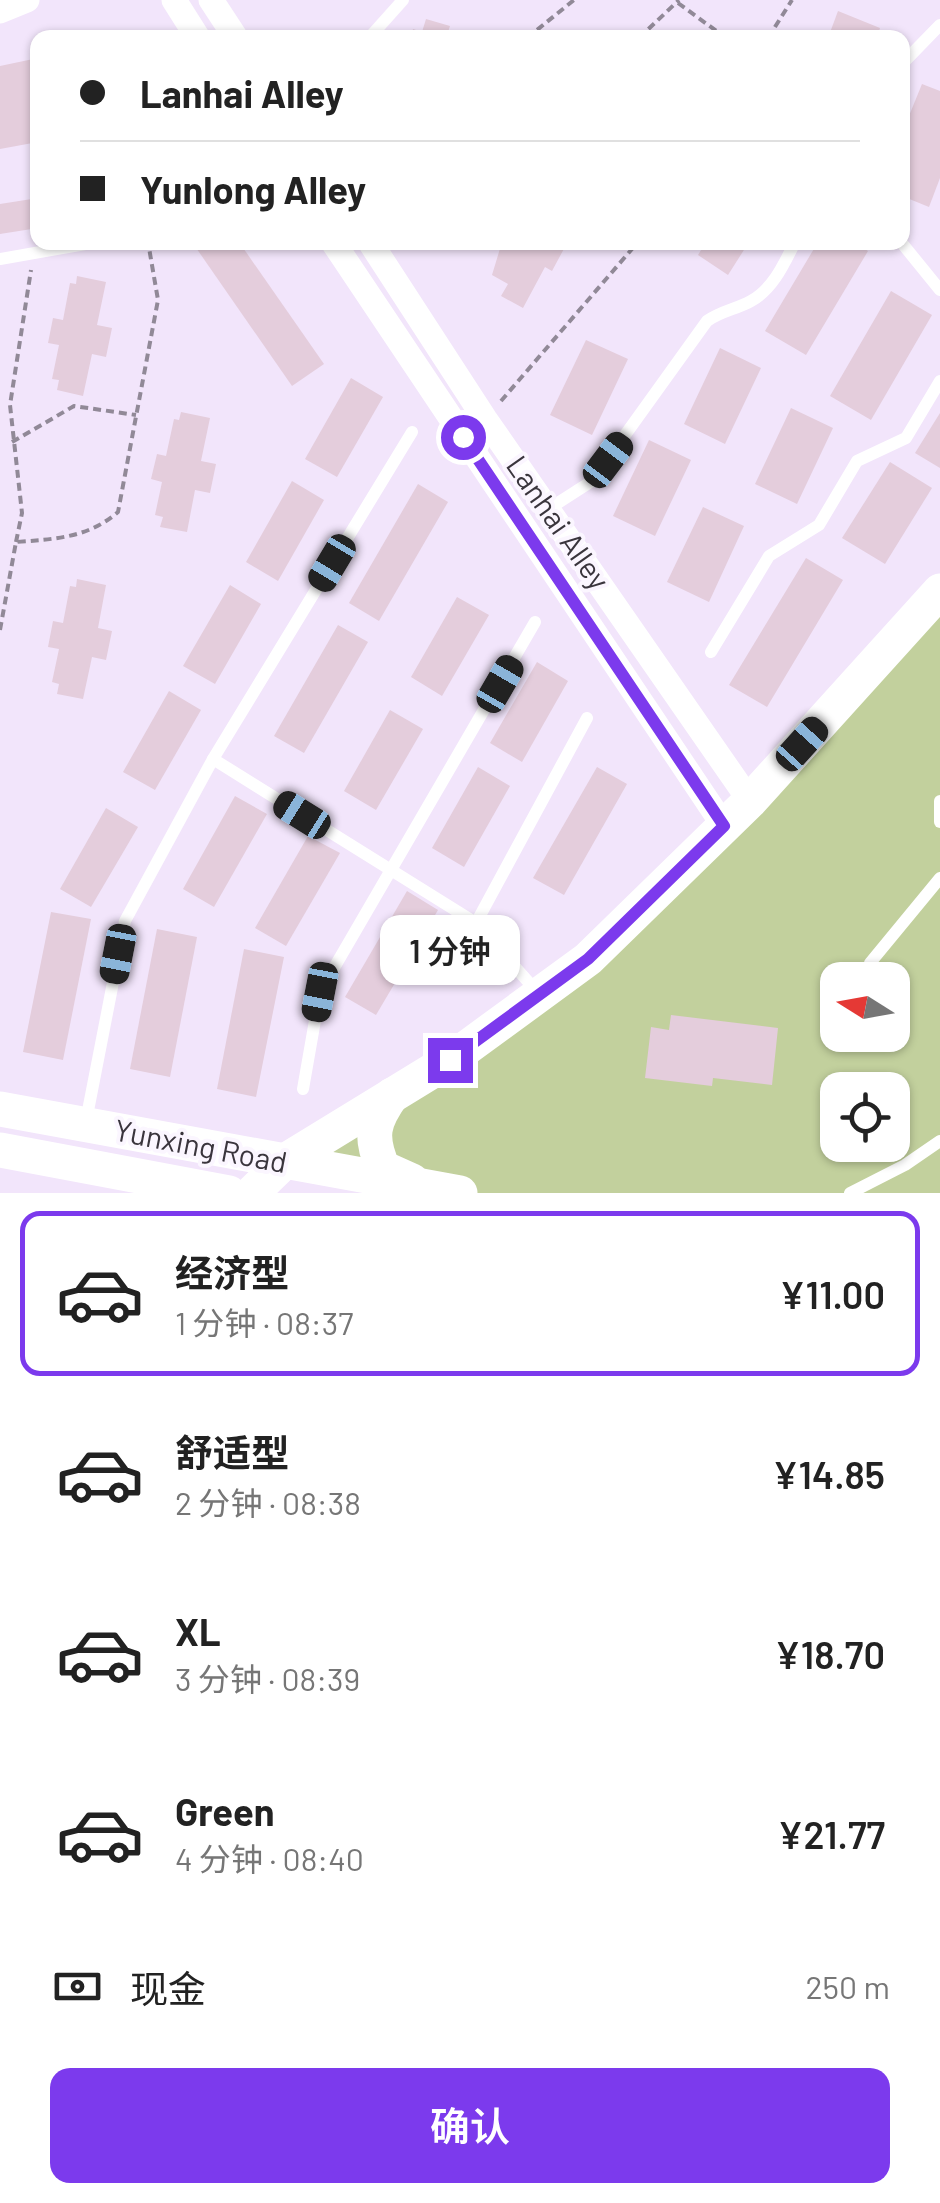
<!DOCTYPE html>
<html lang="zh">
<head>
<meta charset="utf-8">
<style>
  body { margin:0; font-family:Barlow,"Noto Sans SC",sans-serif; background:#f6f6f6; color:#222; height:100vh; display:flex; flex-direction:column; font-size:38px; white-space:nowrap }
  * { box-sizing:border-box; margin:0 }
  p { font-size:32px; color:#767676 }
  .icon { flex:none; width:55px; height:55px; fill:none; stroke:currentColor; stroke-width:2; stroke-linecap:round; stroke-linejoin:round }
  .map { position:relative; height:1193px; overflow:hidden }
  .panel { display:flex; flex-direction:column; background:#fff; flex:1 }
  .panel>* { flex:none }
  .banner { position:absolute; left:30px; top:30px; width:880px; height:220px; border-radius:20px; box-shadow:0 2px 8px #0004; display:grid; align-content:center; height:220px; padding:0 50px; background:#fff }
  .needle { width:65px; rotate:281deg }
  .tools { position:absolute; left:820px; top:962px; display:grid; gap:20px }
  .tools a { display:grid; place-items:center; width:90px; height:90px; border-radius:20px; background:#fff; box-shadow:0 2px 8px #0004; font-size:50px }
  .end { position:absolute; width:45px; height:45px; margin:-22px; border:12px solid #7c3aed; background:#fff; box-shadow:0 0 0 5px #fff }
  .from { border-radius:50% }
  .bubble { position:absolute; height:70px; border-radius:20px; background:#fff; box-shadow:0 2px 8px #0004; font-size:32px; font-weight:600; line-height:70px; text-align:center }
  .car { position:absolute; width:30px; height:60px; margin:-30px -15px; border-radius:12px; box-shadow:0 0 8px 2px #0007; background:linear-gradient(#222 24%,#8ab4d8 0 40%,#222 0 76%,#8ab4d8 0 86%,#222 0) }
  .banner b { display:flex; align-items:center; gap:35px; height:95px; font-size:38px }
  .banner b+b { border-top:2px solid #e0e0e0 }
  .banner i { width:25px; height:25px; background:#222 }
  ul { padding:18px 0 0; list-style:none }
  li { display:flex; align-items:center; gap:30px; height:165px; margin:0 20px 15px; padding:0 30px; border:5px solid transparent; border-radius:20px }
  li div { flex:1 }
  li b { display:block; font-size:38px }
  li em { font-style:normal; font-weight:600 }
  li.selected { border-color:#7c3aed }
  li>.icon { width:90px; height:90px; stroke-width:1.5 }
  .pay { display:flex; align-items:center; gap:25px; height:110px; padding:0 50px; font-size:38px }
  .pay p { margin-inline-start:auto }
  .action { display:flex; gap:20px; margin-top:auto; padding:20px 50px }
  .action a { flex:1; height:115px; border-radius:20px; background:#7c3aed; color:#fff; font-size:40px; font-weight:600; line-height:115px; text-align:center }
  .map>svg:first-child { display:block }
  .green { fill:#c2d09d; fill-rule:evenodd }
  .building { fill:#e4cddc }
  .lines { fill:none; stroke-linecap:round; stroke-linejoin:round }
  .path { stroke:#918997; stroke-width:4; stroke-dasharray:8 5; stroke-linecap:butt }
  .lane { stroke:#fff; stroke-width:12 }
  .street { stroke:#fff; stroke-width:25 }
  .secondary { stroke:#fff; stroke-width:35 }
  .route { stroke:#7c3aed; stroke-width:12 }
  .labels { text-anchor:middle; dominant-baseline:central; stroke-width:8; stroke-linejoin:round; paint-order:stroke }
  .street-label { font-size:30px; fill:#3a353d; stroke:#fbf6ff }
</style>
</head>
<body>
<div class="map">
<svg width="940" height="1193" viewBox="0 0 940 1193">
  <rect width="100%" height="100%" fill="#f2e5fb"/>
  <path class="green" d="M940,591V1193H460L285,1161L588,959ZM838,980H892V1035H838ZM838,1090H892V1145H838Z"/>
  <g class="building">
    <path d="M838,11L880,28L877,38H828Z"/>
    <path d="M426,19L450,26L446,38H411L413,29L422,32Z"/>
    <path d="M38,58V142L0,149V66Z"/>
    <path d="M922,84L940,91V178L929,207L902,196V133Z"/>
    <path d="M38,198V228L0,234V204Z"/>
    <path d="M192,242H239L324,364L292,386Z"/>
    <path d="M502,242L566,245L552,271L545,267L523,308L501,296L508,284L492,275Z"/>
    <path d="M706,242H749L728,275L698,255Z"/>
    <path d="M818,242H854L868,251L806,355L765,331Z"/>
    <path d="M77,276L106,282L97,325L112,328L106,357L92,354L83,396L57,390L59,380L52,379L59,345L48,343L53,318L63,320L70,283L76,284Z"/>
    <path d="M891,291L932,315L871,420L830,396Z"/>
    <path d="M586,340L628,359L592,435L550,415Z"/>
    <path d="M720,348L761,368L725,444L684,424Z"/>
    <path d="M351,378L383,397L337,477L305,459Z"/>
    <path d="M791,408L833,428L797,504L755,484Z"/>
    <path d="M181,412L210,418L201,461L216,464L210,493L195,490L187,532L160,527L163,517L155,515L162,482L151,479L157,454L166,456L174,419L179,420Z"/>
    <path d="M940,413V468L915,453Z"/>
    <path d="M649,440L691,460L655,536L613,516Z"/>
    <path d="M890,462L932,488L885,564L842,538Z"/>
    <path d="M292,481L324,500L278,581L246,562Z"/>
    <path d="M418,484L448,502L379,621L349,603Z"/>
    <path d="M703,507L744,526L709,602L667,582Z"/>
    <path d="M806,558L843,580L767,707L729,685Z"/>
    <path d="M77,579L106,585L98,628L112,631L106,660L92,657L83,699L57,694L59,684L52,682L59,649L48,647L53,621L63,623L70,586L76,587Z"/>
    <path d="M230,585L261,604L215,684L183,666Z"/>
    <path d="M457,597L489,615L442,696L411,677Z"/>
    <path d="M338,625L368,642L304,753L274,736Z"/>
    <path d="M537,662L568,681L522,762L490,743Z"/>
    <path d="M169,691L201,710L155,790L123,772Z"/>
    <path d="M390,710L423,729L376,810L344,791Z"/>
    <path d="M478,767L510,786L464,867L432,848Z"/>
    <path d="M597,767L627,784L564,895L533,878Z"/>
    <path d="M235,796L267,814L214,907L183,889Z"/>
    <path d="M106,808L138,827L91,907L60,889Z"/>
    <path d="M308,836L340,853L286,946L255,928Z"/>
    <path d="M407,891L438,910L376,1015L345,997Z"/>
    <path d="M51,912L91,919L63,1060L23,1052Z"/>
    <path d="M157,929L197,937L170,1077L130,1069Z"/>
    <path d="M244,949L284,957L256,1097L217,1089Z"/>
    <path d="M671,1015L778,1028L772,1085L713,1078L712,1086L645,1078L651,1027L669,1030Z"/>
  </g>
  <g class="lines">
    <g class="path">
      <path d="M678,3L726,38"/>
      <path d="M527,38L574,0"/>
      <path d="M639,38L679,0"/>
      <path d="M768,38L792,0"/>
      <path d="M501,401L638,242"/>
      <path d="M12,442L74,406L136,415"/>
      <path d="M16,542L22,513L10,405L31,270"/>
      <path d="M0,630L16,542C55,539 88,538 118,512L158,300L148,242"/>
    </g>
    <g class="lane">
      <path d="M369,38L403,0"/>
      <path d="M902,64L940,25"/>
      <path d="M901,242L940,290"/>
      <path d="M0,259L97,242"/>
      <path d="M412,432L213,759L476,923L539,994"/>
      <path d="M550,508L592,481L707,321C721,311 737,309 751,301C773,289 784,264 795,242"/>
      <path d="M711,652L769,556L819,525L857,461L906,438L940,381"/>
      <path d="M940,801V822"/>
      <path d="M476,923L587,718"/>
      <path d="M870,963L940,878"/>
      <path d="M303,1089L320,992L535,622"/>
      <path d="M86,1121L125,921L213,759"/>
      <path d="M850,1193L905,1165L940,1141"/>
    </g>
    <g class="street">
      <path d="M174,0L198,38"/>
      <path d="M211,0L236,38"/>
      <path d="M0,11L27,0"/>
      <path d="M333,242L724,826"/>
      <path d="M370,242L485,419L750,801"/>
    </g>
    <g class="secondary">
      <path d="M392,1095C373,1122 369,1136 383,1168L412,1181"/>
      <path d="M0,1109L460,1193"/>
      <path d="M0,1150L229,1193"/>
      <path d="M252,1193L285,1161L450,1060L588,959L750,801L940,591"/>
    </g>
  </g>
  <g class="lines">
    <path class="route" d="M450,1060L588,959L724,826L463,437"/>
  </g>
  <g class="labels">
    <g class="street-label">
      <text transform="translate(559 522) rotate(55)">Lanhai Alley</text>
      <text transform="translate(201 1145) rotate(11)">Yunxing Road</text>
    </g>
  </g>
</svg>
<div class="tools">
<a><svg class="needle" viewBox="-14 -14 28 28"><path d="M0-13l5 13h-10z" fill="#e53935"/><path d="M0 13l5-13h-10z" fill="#767676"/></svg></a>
<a><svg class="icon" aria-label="locate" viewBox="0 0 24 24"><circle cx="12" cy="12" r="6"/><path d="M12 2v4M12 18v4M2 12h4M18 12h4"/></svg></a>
</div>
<i class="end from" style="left:463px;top:437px"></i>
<i class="end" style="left:450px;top:1060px"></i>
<div class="bubble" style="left:380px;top:915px;width:140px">1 分钟</div>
<i class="car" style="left:608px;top:460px;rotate:37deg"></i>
<i class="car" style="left:332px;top:563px;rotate:211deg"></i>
<i class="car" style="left:500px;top:684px;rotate:30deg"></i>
<i class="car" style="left:802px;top:744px;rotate:42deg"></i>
<i class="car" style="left:302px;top:815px;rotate:302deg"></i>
<i class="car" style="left:118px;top:954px;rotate:191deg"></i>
<i class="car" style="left:320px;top:992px;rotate:191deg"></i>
<div class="banner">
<b><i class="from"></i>Lanhai Alley</b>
<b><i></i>Yunlong Alley</b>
</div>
</div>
<section class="panel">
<ul>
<li class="selected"><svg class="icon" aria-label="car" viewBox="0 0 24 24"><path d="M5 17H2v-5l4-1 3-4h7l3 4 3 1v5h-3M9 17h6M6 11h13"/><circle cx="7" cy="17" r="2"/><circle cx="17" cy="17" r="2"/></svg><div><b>经济型</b><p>1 分钟 · 08:37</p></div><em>¥11.00</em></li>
<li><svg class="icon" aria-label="car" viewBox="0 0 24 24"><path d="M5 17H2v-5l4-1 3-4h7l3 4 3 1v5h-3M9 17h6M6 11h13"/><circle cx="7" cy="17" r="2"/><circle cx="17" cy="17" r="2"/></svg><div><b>舒适型</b><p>2 分钟 · 08:38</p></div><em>¥14.85</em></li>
<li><svg class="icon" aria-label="car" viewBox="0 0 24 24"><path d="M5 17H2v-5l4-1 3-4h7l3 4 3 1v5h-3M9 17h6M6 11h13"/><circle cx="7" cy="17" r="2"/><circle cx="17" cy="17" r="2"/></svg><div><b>XL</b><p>3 分钟 · 08:39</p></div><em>¥18.70</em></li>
<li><svg class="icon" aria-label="car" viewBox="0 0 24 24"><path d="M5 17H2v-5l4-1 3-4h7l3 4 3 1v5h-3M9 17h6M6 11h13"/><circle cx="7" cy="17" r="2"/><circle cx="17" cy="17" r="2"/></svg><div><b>Green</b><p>4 分钟 · 08:40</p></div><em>¥21.77</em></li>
</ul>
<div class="pay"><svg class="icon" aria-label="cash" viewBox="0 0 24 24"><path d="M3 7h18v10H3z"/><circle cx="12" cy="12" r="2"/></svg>现金<p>250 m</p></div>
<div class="action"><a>确认</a></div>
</section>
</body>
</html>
